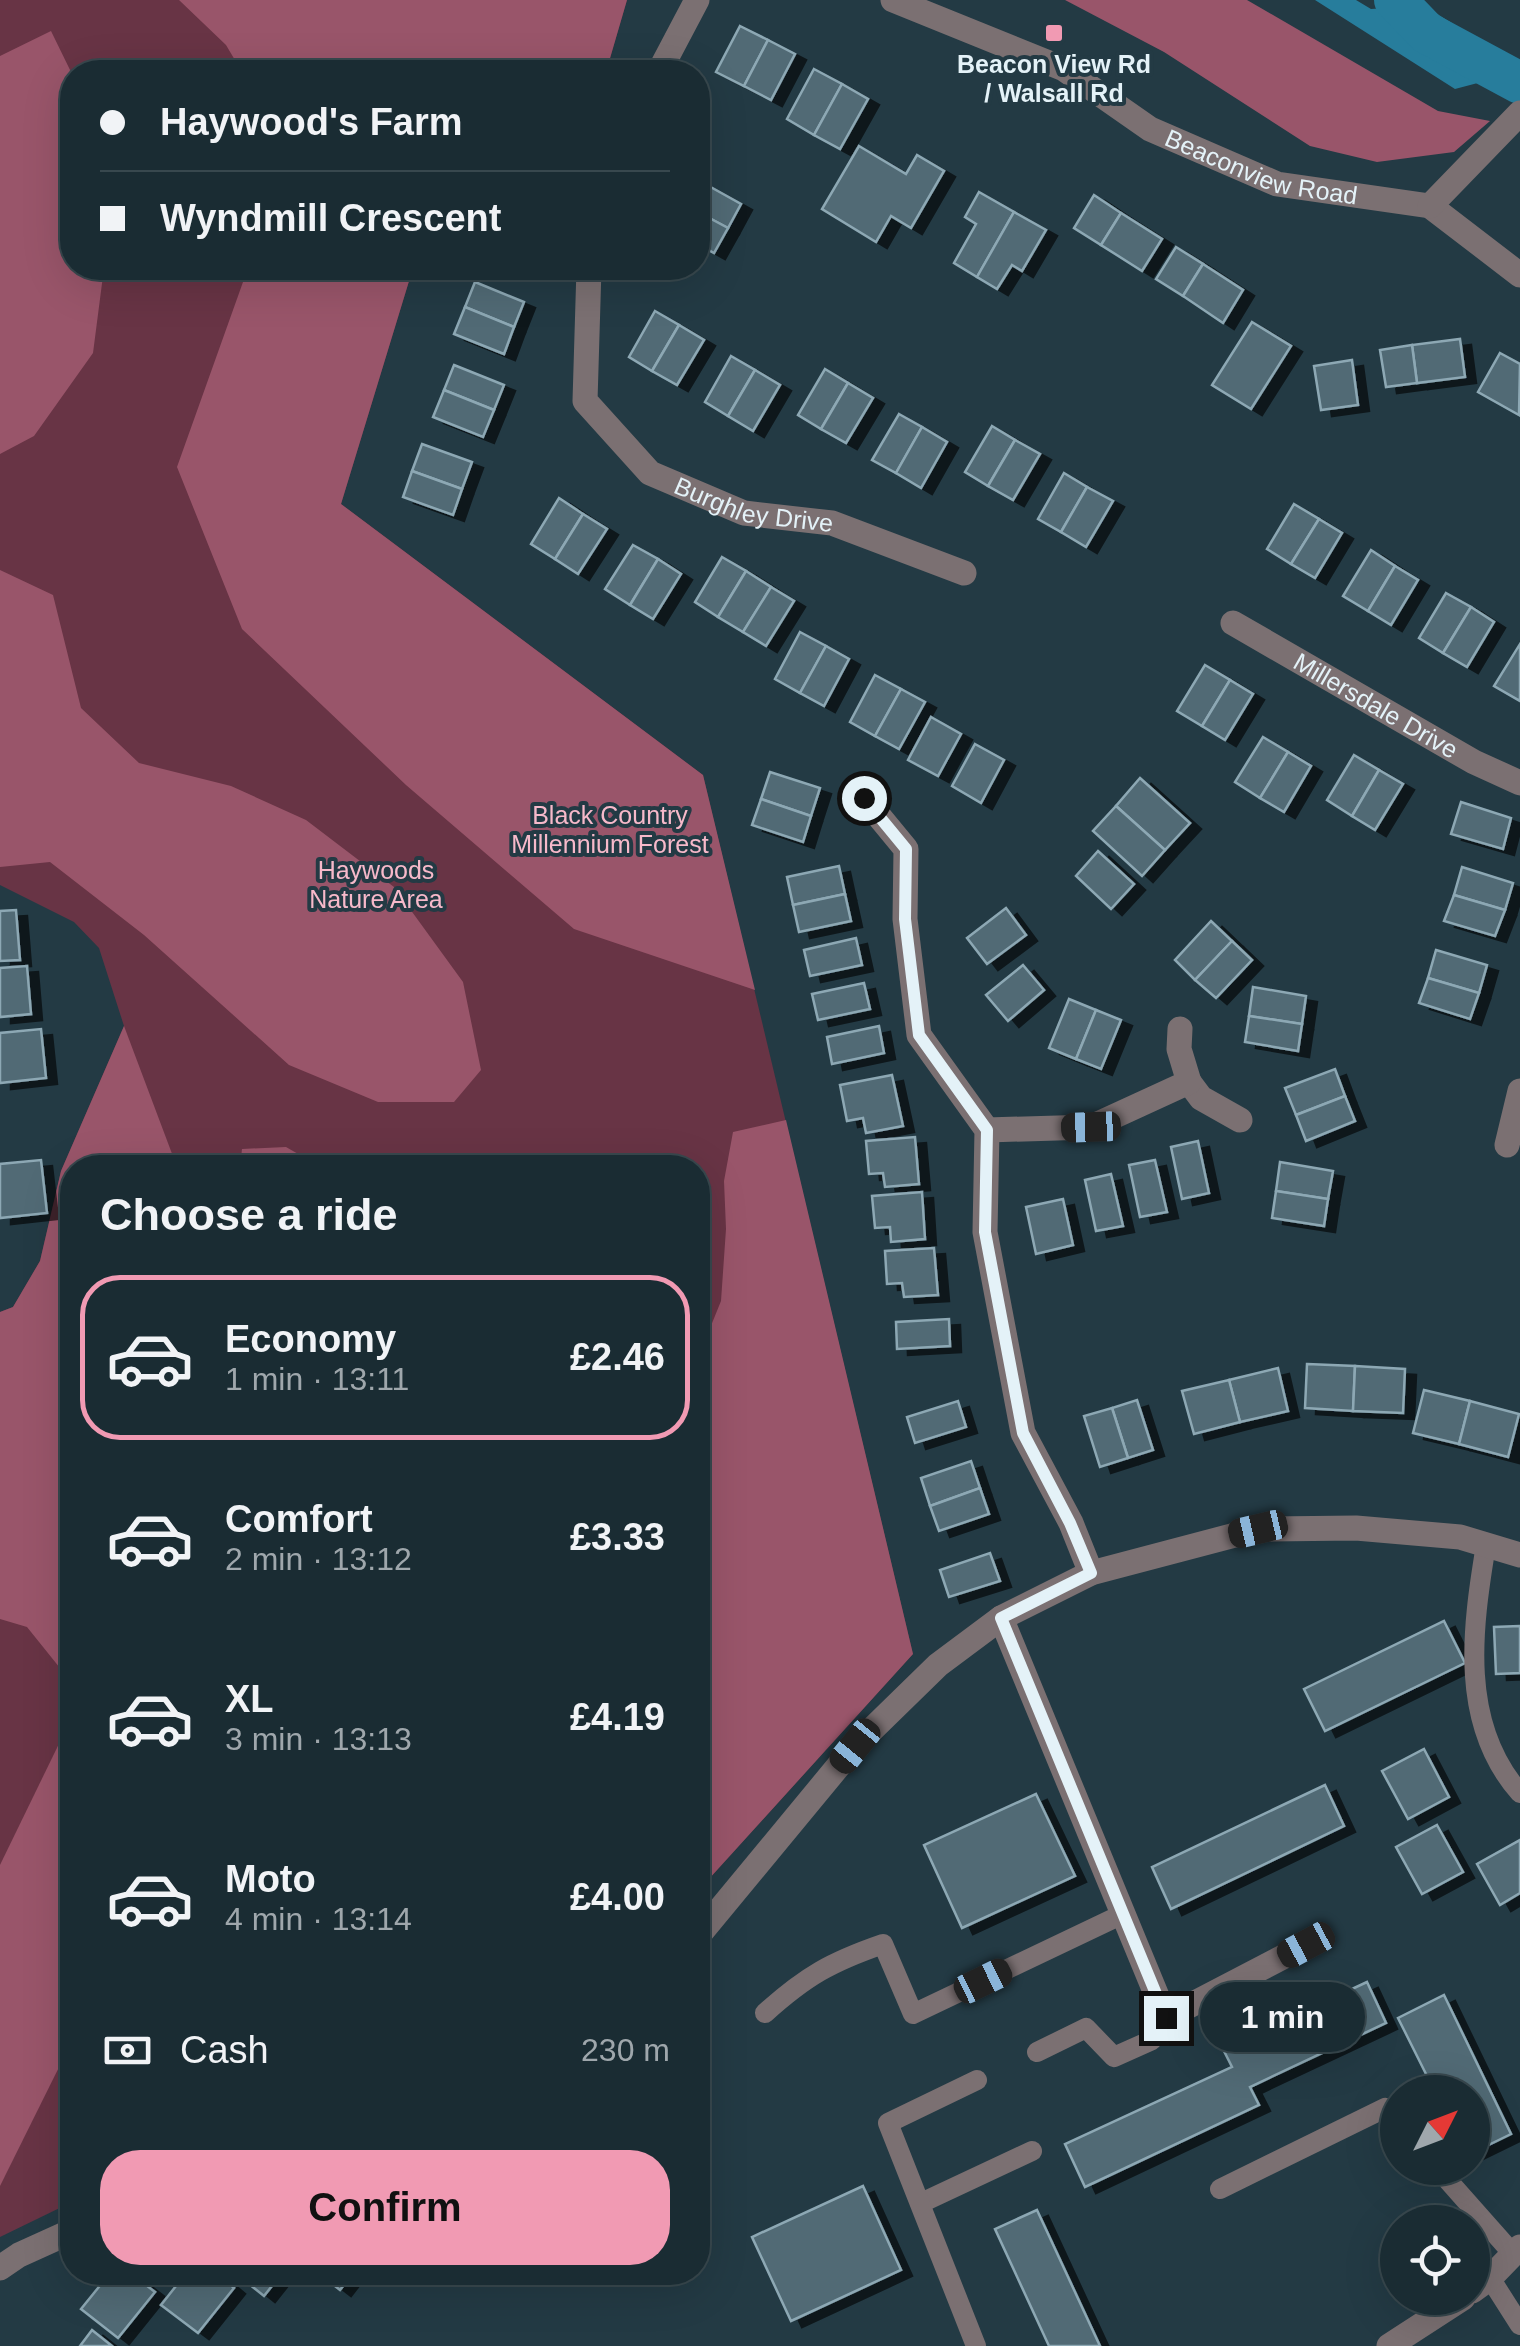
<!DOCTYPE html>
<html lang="en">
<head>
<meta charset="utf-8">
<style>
  body { margin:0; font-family:Arial,sans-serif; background:#27383f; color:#f1f3f6; height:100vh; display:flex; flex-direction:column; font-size:38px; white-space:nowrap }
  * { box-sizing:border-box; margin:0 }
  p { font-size:32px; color:#9fa7ac }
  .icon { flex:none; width:55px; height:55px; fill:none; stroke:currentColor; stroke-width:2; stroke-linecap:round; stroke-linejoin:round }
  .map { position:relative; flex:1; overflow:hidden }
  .drawer { position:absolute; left:60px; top:1155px; width:650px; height:1130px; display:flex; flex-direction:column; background:#1a2c33; border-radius:40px; box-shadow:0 10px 40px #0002,0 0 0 2px #38484e }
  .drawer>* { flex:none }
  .hud { position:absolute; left:60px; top:60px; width:650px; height:220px; border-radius:40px; box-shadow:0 10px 40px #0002,0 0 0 2px #38484e; display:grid; align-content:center; height:220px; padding:0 40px; background:#1a2c33 }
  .needle { width:65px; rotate:48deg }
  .tools { position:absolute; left:1380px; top:2075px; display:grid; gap:20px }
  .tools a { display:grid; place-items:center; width:110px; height:110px; border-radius:50%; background:#1a2c33; box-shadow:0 10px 40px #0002,0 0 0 2px #38484e; font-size:50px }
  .end { position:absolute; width:45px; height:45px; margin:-22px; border:12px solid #e4f2f8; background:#111; box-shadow:0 0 0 5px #111 }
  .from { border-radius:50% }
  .bubble { position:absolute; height:70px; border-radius:35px; background:#1a2c33; box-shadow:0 10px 40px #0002,0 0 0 2px #38484e; font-size:32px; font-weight:700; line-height:70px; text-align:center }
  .car { position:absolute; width:30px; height:60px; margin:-30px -15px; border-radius:12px; box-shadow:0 0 8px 2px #0007; background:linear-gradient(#222 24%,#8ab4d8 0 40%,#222 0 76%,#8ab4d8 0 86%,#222 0) }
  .hud b { display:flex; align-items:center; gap:35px; height:95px; font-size:38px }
  .hud b+b { border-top:2px solid #38484e }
  .hud i { width:25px; height:25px; background:#f1f3f6 }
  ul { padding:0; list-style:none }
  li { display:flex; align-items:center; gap:30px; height:165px; margin:0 20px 15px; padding:0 20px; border:5px solid transparent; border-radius:40px }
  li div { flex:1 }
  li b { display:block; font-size:38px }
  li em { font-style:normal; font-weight:700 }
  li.on { border-color:#f19ab3 }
  li>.icon { width:90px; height:90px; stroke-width:1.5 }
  h2 { padding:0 40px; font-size:45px; line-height:120px }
  .pay { display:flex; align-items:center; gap:25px; height:110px; padding:0 40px; font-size:38px }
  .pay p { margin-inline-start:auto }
  .action { display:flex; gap:20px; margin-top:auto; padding:20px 40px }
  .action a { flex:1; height:115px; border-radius:40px; background:#f19ab3; color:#111; font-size:40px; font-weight:700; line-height:115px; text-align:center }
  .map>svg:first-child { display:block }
  .green { fill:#683445 }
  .forest { fill:#99556a }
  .water { fill:#277d9c }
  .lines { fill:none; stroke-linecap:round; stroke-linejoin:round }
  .canal { stroke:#277d9c; stroke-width:42 }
  .building { fill:#516a75; stroke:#8da8b4; stroke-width:2.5; filter:url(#shadow) }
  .lane { stroke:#7b7072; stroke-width:20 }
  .street { stroke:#7b7072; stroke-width:25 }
  .route { stroke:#e4f2f8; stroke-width:12 }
  .poi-dot { fill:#f19ab3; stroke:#233a44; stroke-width:4 }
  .labels { text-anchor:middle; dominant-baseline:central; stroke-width:8; stroke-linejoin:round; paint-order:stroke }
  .poi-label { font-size:25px; font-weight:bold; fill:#e4f2f8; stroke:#233a44 }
  .street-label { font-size:25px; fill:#e4f2f8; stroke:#233a44 }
  .park-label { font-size:25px; fill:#f7b9ca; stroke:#233a44 }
</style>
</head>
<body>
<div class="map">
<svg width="1520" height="2346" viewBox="0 0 1520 2346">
  <defs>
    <filter id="shadow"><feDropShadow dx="11" dy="6" stdDeviation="0" flood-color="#0009"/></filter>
  </defs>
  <rect width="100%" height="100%" fill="#233a44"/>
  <path class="green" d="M0,0H627L606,72H515L477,61L473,72H72V268H413L341,504L703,775L913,1654L698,1891V1168H72V2202L0,2237V1312L13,1307L40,1261L61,1171L124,1026L99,948L74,922L0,885Z"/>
  <g class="forest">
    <path d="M179,0H627L606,72H515L477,61L473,72H242L226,45Z"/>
    <path d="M1065,0H1247L1438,111L1490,121L1454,152L1377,162L1310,146L1164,52Z"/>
    <path d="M51,31L72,74V268H104L93,353L34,436L0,454V56Z"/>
    <path d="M248,268H413L341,504L703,775L755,990L574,929L406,785L242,629L177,467Z"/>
    <path d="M0,570L53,595L81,708L139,763L231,786L306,820L394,887L463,982L481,1070L454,1102H378L289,1065L144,935L50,862L0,867Z"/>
    <path d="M124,1026L177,1167L72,1168V1683L27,1627L0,1619V1312L13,1307L40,1261L61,1171Z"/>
    <path d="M786,1120L913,1654L698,1891V1349L702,1348L721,1301L726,1229L724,1181L733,1132Z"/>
    <path d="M286,1147L321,1167H240L242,1149Z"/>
    <path d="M72,1717V2041L0,2186V1865Z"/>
  </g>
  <path class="water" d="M1315,0H1356L1371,9L1386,8L1380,0H1415L1482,42L1508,75L1455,89Z"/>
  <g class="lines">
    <path class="canal" d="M1395,0L1427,33L1520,83"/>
  </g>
  <g class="building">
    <path d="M740,26L768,40L744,86L716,72Z"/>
    <path d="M768,40L795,54L771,100L744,86Z"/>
    <path d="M814,69L842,84L814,135L787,119Z"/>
    <path d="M842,84L868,99L840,149L814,135Z"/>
    <path d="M859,146L906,174L917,155L944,171L911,228L891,216L876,242L822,209Z"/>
    <path d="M698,180L741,204L728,228L698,212Z"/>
    <path d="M979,192L1014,212L977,277L954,263L976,224L965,217Z"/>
    <path d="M1094,195L1121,213L1101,245L1074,228Z"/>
    <path d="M698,212L728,228L714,253L698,244Z"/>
    <path d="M1014,212L1046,230L1022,271L1012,265L997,289L977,277Z"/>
    <path d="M1121,213L1162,239L1142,271L1101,245Z"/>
    <path d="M1176,247L1203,264L1183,296L1156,279Z"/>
    <path d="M1203,264L1243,290L1223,323L1183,296Z"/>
    <path d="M475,282L524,302L514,327L465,307Z"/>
    <path d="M465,307L514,327L504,354L454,334Z"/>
    <path d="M655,311L679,325L652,371L629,357Z"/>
    <path d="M1252,322L1291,346L1251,409L1212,385Z"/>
    <path d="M679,325L704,340L677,385L652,371Z"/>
    <path d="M1460,339L1465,377L1417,383L1412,345Z"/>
    <path d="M1412,345L1417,383L1386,387L1380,350Z"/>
    <path d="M1500,353L1520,364L1519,415L1478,392Z"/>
    <path d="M731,356L755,370L728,416L705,402Z"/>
    <path d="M1352,360L1358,405L1321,410L1314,366Z"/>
    <path d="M454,365L504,385L494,410L444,390Z"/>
    <path d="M825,369L848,383L821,429L798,415Z"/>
    <path d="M755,370L780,385L753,431L728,416Z"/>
    <path d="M848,383L873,398L846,443L821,429Z"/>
    <path d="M444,390L494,410L483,437L433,417Z"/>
    <path d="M899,414L922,427L896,473L872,460Z"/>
    <path d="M992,426L1015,440L988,486L965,472Z"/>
    <path d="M922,427L947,442L921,488L896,473Z"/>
    <path d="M1015,440L1040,454L1013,500L988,486Z"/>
    <path d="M422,444L472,462L462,489L412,471Z"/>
    <path d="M412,471L462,489L453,515L403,497Z"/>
    <path d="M1064,473L1087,487L1061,532L1038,519Z"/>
    <path d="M1087,487L1113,501L1086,547L1061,532Z"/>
    <path d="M559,498L583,514L555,559L531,544Z"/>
    <path d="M1294,504L1319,519L1291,564L1267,549Z"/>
    <path d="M583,514L607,529L578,574L555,559Z"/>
    <path d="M1319,519L1342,533L1315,578L1291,564Z"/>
    <path d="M633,545L658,559L630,605L605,589Z"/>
    <path d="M1371,550L1395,566L1368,611L1343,596Z"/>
    <path d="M722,557L746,571L718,617L695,602Z"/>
    <path d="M658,559L681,574L653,619L630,605Z"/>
    <path d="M1395,566L1418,580L1391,625L1368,611Z"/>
    <path d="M746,571L771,587L743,632L718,617Z"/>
    <path d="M771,587L794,601L766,646L743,632Z"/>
    <path d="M1446,593L1471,607L1443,653L1419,638Z"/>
    <path d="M1471,607L1494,622L1467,667L1443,653Z"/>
    <path d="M800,632L826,646L800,693L775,679Z"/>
    <path d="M1520,644V701L1494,686Z"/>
    <path d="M826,646L849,659L824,706L800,693Z"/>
    <path d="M1205,665L1230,680L1202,726L1177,711Z"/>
    <path d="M875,675L901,689L875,736L850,722Z"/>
    <path d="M1230,680L1253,694L1225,740L1202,726Z"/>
    <path d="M901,689L925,702L899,749L875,736Z"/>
    <path d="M931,717L961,734L938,776L908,760Z"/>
    <path d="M1263,737L1288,752L1260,798L1235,782Z"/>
    <path d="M975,744L1004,760L981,803L952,786Z"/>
    <path d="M1288,752L1311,766L1284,812L1260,798Z"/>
    <path d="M1354,755L1379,770L1352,816L1327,800Z"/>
    <path d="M1379,770L1403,784L1375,830L1352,816Z"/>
    <path d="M770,772L820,788L811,816L761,799Z"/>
    <path d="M1140,778L1190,823L1165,850L1116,806Z"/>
    <path d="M761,799L811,816L803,842L752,825Z"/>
    <path d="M1461,802L1511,818L1503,849L1451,834Z"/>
    <path d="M1116,806L1165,850L1142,876L1093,831Z"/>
    <path d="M1098,851L1134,884L1111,909L1076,876Z"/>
    <path d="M839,866L845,894L793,905L787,877Z"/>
    <path d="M1462,867L1513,883L1505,910L1454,895Z"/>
    <path d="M845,894L851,921L799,932L793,905Z"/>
    <path d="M1454,895L1505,910L1495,936L1444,921Z"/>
    <path d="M1006,908L1026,935L987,964L967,938Z"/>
    <path d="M16,910L20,960L0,961V911Z"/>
    <path d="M1211,921L1232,941L1195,980L1175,960Z"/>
    <path d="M856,938L862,965L810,976L804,950Z"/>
    <path d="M1232,941L1252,960L1216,998L1195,980Z"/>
    <path d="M1436,950L1487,965L1479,993L1428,978Z"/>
    <path d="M1023,965L1044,990L1008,1021L986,995Z"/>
    <path d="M27,966L31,1014L0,1017V968Z"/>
    <path d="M1428,978L1479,993L1470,1019L1419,1003Z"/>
    <path d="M864,983L870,1009L818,1020L812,994Z"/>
    <path d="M1253,987L1306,996L1302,1024L1249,1016Z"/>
    <path d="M1069,999L1096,1010L1076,1059L1049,1048Z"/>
    <path d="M1096,1010L1121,1020L1101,1069L1076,1059Z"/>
    <path d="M1249,1016L1302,1024L1298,1051L1245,1042Z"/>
    <path d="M879,1026L884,1053L832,1064L827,1037Z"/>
    <path d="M41,1029L46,1078L0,1083V1033Z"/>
    <path d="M1335,1069L1345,1096L1296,1115L1285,1088Z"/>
    <path d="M892,1075L903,1126L866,1133L863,1118L847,1121L840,1085Z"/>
    <path d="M1345,1096L1355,1121L1306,1141L1296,1115Z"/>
    <path d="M915,1137L919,1184L885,1187L883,1173L869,1174L866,1141Z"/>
    <path d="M1198,1141L1209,1193L1182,1199L1171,1147Z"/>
    <path d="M41,1160L47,1213L0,1218V1164Z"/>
    <path d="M1155,1160L1167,1212L1140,1217L1129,1165Z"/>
    <path d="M1280,1162L1333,1171L1328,1199L1276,1191Z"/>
    <path d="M1111,1174L1123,1226L1096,1231L1085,1180Z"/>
    <path d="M1276,1191L1328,1199L1324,1226L1272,1218Z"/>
    <path d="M922,1192L925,1239L891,1242L890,1227L875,1228L872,1196Z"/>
    <path d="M1063,1199L1073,1245L1036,1254L1026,1207Z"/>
    <path d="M934,1248L938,1295L904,1297L902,1283L887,1284L885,1251Z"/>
    <path d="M949,1319L950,1346L897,1349L896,1322Z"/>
    <path d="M1307,1364L1355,1366L1353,1411L1305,1408Z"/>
    <path d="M1355,1366L1405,1369L1403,1413L1353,1411Z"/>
    <path d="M1278,1368L1288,1411L1240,1422L1229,1380Z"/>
    <path d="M1229,1380L1240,1422L1194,1434L1182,1391Z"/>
    <path d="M1424,1390L1470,1401L1459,1444L1413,1433Z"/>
    <path d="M1137,1400L1153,1450L1128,1458L1112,1408Z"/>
    <path d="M958,1401L966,1427L915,1443L907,1417Z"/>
    <path d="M1470,1401L1519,1414L1508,1457L1459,1444Z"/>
    <path d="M1112,1408L1128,1458L1100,1467L1084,1416Z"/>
    <path d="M971,1461L980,1488L930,1506L921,1478Z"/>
    <path d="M980,1488L989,1514L939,1531L930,1506Z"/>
    <path d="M990,1553L1000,1581L949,1597L940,1570Z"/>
    <path d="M1444,1621L1465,1663L1325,1731L1304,1689Z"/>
    <path d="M1520,1626V1673L1496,1674L1494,1627Z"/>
    <path d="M1424,1749L1449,1797L1408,1819L1382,1771Z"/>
    <path d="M1325,1785L1344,1826L1171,1909L1152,1867Z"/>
    <path d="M1036,1794L1075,1876L962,1928L924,1845Z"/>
    <path d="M1437,1825L1463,1872L1422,1894L1396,1847Z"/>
    <path d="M1520,1840V1893L1500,1905L1477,1864Z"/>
    <path d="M1367,1982L1386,2023L1250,2087L1259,2105L1085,2187L1065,2144L1232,2067L1223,2049Z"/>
    <path d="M1444,1995L1511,2134L1472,2153V2092H1435L1398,2018Z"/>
    <path d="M863,2186L901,2270L791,2321L752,2237Z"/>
    <path d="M1037,2210L1100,2346H1049L995,2229Z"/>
    <path d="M111,2272H129L155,2292L118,2338L81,2309Z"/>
    <path d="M187,2272H215L234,2288L198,2333L161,2305Z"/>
    <path d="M234,2272H283L264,2296Z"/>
    <path d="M317,2272H354L340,2290Z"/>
    <path d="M92,2330L112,2346H80Z"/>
  </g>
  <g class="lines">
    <g class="lane">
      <path d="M1486,1545C1472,1629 1459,1724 1520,1793"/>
      <path d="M765,2013C806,1976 831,1962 883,1944L913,2014L1123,1914"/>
      <path d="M1037,2052L1086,2028L1114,2057L1152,2040L1166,2018"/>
      <path d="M1437,2168L1513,2254"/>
      <path d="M1220,2189L1385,2108L1398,2122"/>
      <path d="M921,2203L1032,2151"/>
      <path d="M1490,2278L1520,2325"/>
      <path d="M976,2346L888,2123L977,2080"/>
    </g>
    <g class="street">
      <path id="s1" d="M893,0L1064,69L1150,129L1277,184L1430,206L1520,275"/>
      <path d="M659,72L697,0"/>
      <path d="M1430,206L1520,113"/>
      <path id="s2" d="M589,268L585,401L650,473L744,513L832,523L964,573"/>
      <path id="s3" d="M1233,623L1474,762L1520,783"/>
      <path d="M864,798L906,849L905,919L919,1035L987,1130L985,1232L1023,1433L1071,1523L1091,1573"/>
      <path d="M1189,1082L1201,1098L1240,1120"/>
      <path d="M987,1130L1091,1127L1189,1082L1179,1049L1180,1029"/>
      <path d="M1507,1145L1520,1091"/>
      <path d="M1001,1618L1166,2018L1306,1945"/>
      <path d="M698,1936L855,1746L938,1665L1001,1618L1091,1573L1258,1529L1356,1528L1460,1537L1520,1555"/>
      <path d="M0,2268L19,2255L72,2231"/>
      <path d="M1472,2291L1490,2278L1520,2247"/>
      <path d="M1389,2346L1463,2298"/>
    </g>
  </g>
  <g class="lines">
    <path class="route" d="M864,798L906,849L905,919L919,1035L987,1130L985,1232L1023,1433L1070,1523L1091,1573L1001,1618L1166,2018"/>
  </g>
  <rect class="poi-dot" x="1044" y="23" width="20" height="20" rx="5"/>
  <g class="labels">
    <g class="poi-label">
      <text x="1054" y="64">Beacon View Rd<tspan x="1054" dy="29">/ Walsall Rd</tspan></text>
    </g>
    <g class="street-label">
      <text stroke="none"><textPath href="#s1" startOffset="408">Beaconview Road</textPath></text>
      <text stroke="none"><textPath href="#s2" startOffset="340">Burghley Drive</textPath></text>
      <text stroke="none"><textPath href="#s3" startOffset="165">Millersdale Drive</textPath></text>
    </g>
    <g class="park-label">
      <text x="610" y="815">Black Country<tspan x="610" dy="29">Millennium Forest</tspan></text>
      <text x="376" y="870">Haywoods<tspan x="376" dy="29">Nature Area</tspan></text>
    </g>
  </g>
</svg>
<div class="tools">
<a><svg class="needle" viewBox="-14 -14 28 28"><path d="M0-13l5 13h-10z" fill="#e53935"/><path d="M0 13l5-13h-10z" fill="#9fa7ac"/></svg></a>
<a><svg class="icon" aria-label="locate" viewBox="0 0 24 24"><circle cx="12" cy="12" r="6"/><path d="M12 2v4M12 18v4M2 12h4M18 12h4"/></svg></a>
</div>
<i class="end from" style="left:864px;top:798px"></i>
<i class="end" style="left:1166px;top:2018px"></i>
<div class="bubble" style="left:1200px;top:1982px;width:165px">1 min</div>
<i class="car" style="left:1091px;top:1127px;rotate:268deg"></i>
<i class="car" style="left:1258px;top:1529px;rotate:257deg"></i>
<i class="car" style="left:855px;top:1746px;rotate:219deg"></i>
<i class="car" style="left:1306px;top:1945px;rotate:242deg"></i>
<i class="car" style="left:983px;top:1981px;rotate:64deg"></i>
<div class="hud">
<b><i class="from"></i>Haywood's Farm</b>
<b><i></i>Wyndmill Crescent</b>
</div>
<section class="drawer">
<h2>Choose a ride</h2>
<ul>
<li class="on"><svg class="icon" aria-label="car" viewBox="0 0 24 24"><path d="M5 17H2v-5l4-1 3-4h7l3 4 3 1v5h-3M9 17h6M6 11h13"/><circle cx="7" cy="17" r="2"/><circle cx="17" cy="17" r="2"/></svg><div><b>Economy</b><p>1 min · 13:11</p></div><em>£2.46</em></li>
<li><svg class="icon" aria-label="car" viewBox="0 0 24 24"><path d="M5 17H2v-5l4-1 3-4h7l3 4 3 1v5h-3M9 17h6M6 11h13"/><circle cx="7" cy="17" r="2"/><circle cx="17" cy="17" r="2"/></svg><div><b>Comfort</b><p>2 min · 13:12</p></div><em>£3.33</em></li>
<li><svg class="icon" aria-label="car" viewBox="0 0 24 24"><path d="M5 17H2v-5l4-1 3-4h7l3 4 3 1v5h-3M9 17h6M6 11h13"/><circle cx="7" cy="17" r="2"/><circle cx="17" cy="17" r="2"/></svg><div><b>XL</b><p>3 min · 13:13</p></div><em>£4.19</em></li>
<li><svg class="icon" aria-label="car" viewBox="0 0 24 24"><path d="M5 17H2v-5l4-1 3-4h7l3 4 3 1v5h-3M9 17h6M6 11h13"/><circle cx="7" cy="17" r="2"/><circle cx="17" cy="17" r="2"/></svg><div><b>Moto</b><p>4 min · 13:14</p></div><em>£4.00</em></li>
</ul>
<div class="pay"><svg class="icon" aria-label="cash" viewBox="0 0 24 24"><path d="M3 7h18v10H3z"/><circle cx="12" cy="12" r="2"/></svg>Cash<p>230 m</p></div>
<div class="action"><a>Confirm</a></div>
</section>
</div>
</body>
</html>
